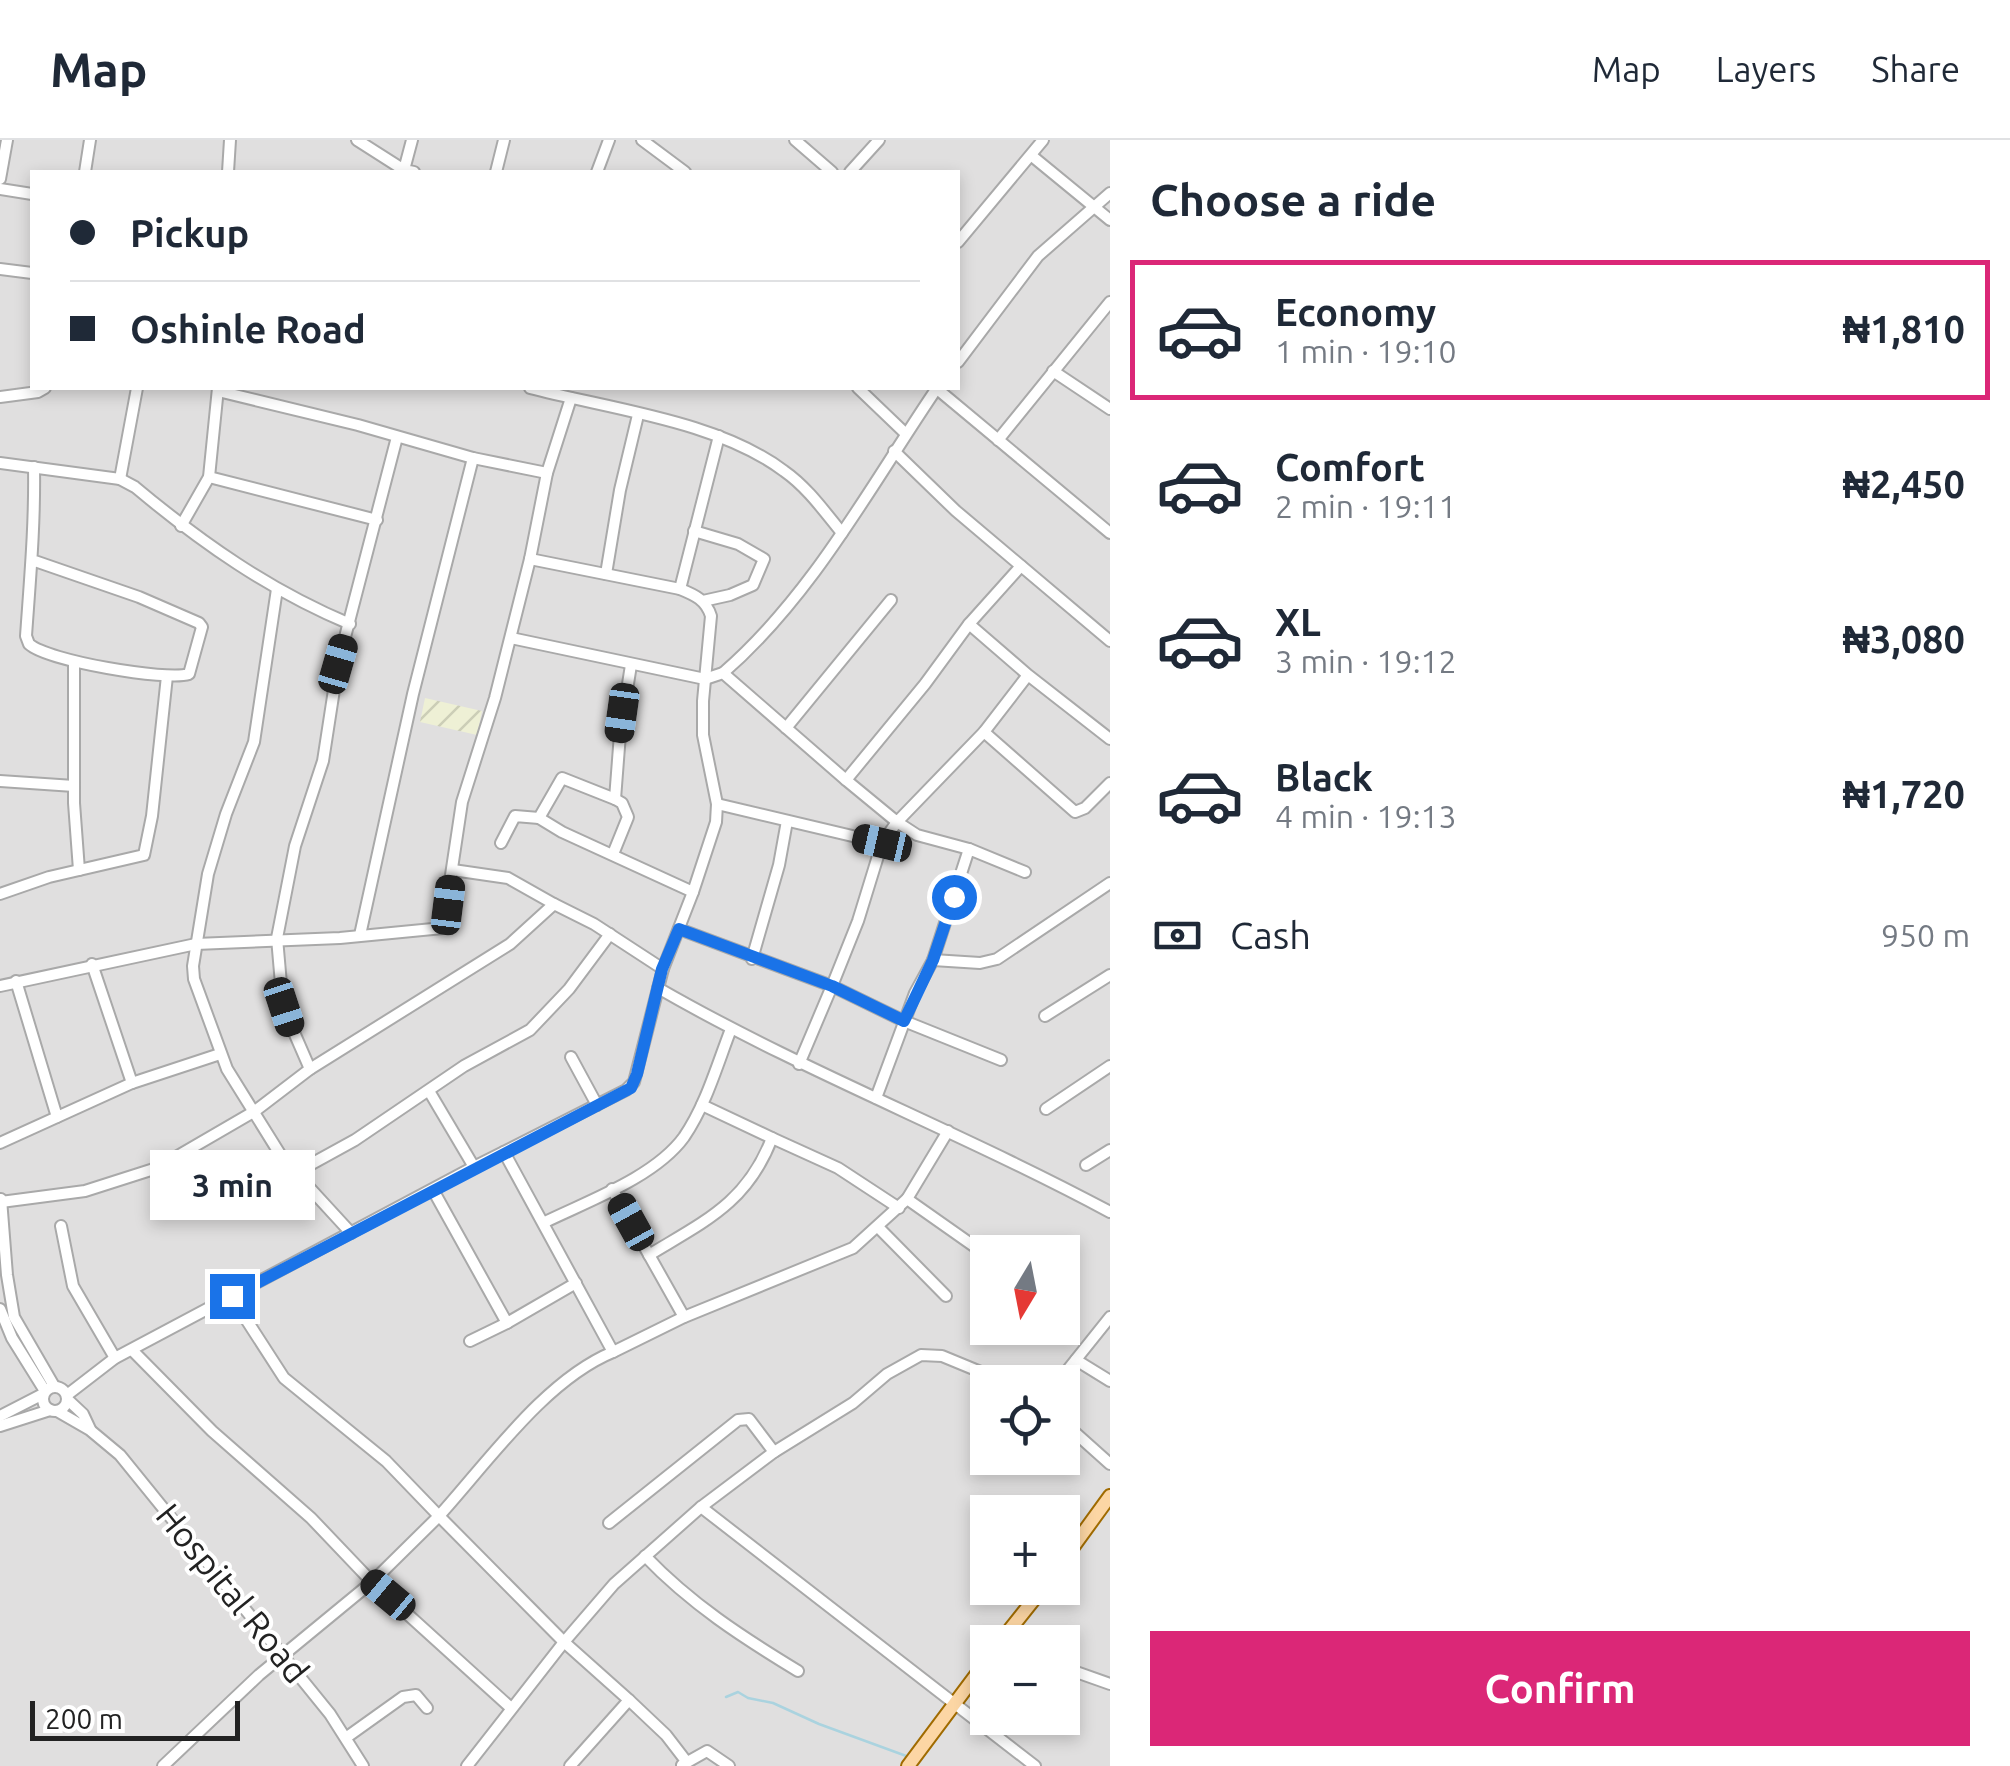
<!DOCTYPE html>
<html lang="en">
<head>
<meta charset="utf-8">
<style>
  body { margin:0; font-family:Ubuntu,sans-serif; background:#f6f6f7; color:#1f2937; height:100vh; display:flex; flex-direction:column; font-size:38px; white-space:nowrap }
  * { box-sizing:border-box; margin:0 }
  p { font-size:32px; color:#747a83 }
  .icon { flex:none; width:55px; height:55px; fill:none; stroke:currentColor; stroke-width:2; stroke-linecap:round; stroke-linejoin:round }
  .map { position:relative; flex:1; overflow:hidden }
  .drawer { display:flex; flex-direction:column; background:#fff; width:900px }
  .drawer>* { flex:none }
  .guide { position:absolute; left:30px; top:30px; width:930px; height:220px; border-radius:0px; box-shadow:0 5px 15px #0003; display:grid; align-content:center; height:220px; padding:0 40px; background:#fff }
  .needle { width:65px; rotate:190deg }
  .fabs { position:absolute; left:970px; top:1095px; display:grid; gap:20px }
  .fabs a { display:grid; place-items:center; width:110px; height:110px; border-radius:0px; background:#fff; box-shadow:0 5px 15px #0003; font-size:50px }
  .scale { position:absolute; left:30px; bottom:25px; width:210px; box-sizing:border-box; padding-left:10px; border:5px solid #222; border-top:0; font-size:28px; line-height:35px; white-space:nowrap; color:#222; -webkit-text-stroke:8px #fff; paint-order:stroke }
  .end { position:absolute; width:45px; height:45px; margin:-22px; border:12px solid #1a73e8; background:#fff; box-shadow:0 0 0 5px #fff }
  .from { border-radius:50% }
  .bubble { position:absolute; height:70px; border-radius:0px; background:#fff; box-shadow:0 5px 15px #0003; font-size:32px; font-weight:600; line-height:70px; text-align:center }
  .car { position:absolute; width:30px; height:60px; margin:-30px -15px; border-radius:12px; box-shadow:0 0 8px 2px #0007; background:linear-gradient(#222 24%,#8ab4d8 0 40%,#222 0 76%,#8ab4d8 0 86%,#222 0) }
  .guide b { display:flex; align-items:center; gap:35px; height:95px; font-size:38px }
  .guide b+b { border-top:2px solid #e0e1e3 }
  .guide i { width:25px; height:25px; background:#1f2937 }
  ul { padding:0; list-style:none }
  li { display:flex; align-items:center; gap:30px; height:140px; margin:0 20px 15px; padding:0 20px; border:5px solid transparent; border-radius:0px }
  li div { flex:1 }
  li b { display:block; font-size:38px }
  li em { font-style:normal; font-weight:600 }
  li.active { border-color:#db2777 }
  li>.icon { width:90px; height:90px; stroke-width:1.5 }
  h2 { padding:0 40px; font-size:45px; line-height:120px }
  .pay { display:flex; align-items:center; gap:25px; height:110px; padding:0 40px; font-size:38px }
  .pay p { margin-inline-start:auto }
  .primary-button { display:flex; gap:20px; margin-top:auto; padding:20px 40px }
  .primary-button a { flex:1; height:115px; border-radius:0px; background:#db2777; color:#fff; font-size:40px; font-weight:600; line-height:115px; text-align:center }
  header { display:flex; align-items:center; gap:60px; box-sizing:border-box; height:140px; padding:0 50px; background:#fff; border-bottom:2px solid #e0e1e3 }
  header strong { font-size:48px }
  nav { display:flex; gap:55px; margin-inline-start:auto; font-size:35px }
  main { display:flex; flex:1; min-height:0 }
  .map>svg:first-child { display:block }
  .residential { fill:#e0dfdf; fill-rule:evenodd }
  .farmland { fill:url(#farmland-furrows) }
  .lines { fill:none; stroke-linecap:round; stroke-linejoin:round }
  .stream { stroke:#aad3df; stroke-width:2.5 }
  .minor-casing { stroke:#a9a9a9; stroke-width:14 }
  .major-casing { stroke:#a06b00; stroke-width:16 }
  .minor { stroke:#fff; stroke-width:10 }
  .major { stroke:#fcd6a4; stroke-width:12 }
  .route { stroke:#1a73e8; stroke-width:12 }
  .labels { text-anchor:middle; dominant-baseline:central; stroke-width:8; stroke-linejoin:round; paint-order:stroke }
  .street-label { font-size:35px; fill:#222; stroke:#fff }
</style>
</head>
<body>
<header>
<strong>Map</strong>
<nav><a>Map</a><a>Layers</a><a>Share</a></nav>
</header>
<main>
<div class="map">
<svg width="1110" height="1626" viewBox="0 0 1110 1626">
  <defs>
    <pattern id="farmland-furrows" width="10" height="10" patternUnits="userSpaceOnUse" patternTransform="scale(2.5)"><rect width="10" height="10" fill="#eef0d5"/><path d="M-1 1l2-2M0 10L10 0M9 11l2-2" fill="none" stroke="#ccceb7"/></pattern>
  </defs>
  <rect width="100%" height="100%" fill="#f2efe9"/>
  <path class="residential" d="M0,0H1110V1626H0ZM32,32H958V248H32ZM988,1112H1062V1188H988ZM988,1242H1062V1318H988ZM988,1372H1062V1448H988ZM988,1502H1062V1578H988Z"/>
  <path class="farmland" d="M425,558L482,571L477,595L420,582Z"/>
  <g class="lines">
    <path class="stream" d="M726,1557L738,1552L748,1558L773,1563L819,1584L909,1617"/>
    <g class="minor-casing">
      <g id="minor">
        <path d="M357,0L404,30V32"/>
        <path d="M412,0L404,30L414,32"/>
        <path d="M642,0L685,32"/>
        <path d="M795,0L832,32"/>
        <path d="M1032,16L1110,80"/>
        <path d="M85,32L90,0"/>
        <path d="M228,32L230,0"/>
        <path d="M496,32L504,0"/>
        <path d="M597,32L609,0"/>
        <path d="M850,32L879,0"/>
        <path d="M0,39L7,0"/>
        <path d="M0,49L32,54"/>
        <path d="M958,102L1043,0"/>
        <path d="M0,129L32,133"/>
        <path d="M958,222L1038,116L1110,53"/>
        <path d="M1053,231L1110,269"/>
        <path d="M530,248C610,269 718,281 784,331C807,347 824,371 842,393"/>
        <path d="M858,248L905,293"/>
        <path d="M936,248L1110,393"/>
        <path d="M218,251L358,285L473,318L547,333"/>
        <path d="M0,257L38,252L45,248"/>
        <path d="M998,300L1110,162"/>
        <path d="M894,311L956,371L1110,501"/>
        <path d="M0,323L120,339L135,347C202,403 269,450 350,484"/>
        <path d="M209,337L377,380"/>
        <path d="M120,339L137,248"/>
        <path d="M181,386L209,337L218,248"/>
        <path d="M694,391L738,404L764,419L753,445L730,455L703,461"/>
        <path d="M32,420L139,457L199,483L202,487L189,534C166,541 48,521 29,504L26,496C30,439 35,384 34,327"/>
        <path d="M606,434L620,350L638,275"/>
        <path d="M277,449L254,602L226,674L208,734L193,826L194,839L227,929L283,1019L351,1093"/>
        <path d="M680,449L719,296"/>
        <path d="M969,484L1021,426"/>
        <path d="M511,498L705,539L723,533L846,640"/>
        <path d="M74,522V663L79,730"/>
        <path d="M723,533C813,455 871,345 937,248"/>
        <path d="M1028,535L969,484L925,544L846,640L897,682L984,592L1028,535L1110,599"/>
        <path d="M786,588L891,460"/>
        <path d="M984,592L1075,672L1085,668L1110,643"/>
        <path d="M0,641L74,646"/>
        <path d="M717,664L882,703"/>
        <path d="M539,678L562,692L693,752"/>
        <path d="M501,703L515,676L539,678L562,638L615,659L620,594L631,525"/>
        <path d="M613,714L628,677L622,663L615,659"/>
        <path d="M453,730L508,738L554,764"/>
        <path d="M0,754L49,737L144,715L152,676L167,536"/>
        <path d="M679,789L832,846L858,781L882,703L897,682L917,695L969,709"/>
        <path d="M360,795L413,554L473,318"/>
        <path d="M752,819L779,725L787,681"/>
        <path d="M933,820L980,823L997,819L1110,743"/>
        <path d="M92,824L132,943"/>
        <path d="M16,841L57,977"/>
        <path d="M0,846L196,804L340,798L443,788L462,662L495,558L530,419L547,333L571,258"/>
        <path d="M658,848C804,932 961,992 1110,1072"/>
        <path d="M1045,876L1110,835"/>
        <path d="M571,917L597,965"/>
        <path d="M799,924L832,846L904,881L1001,920"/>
        <path d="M310,929L283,867L277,798L295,706L323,621L338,524L397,297"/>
        <path d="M429,951L474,1027"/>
        <path d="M876,958L915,853L933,820L969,709L1025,732"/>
        <path d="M1046,969L1110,926"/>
        <path d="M772,998L838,1028L899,1068"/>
        <path d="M0,1003L132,943L220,914"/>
        <path d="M504,1012L613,1212L684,1177L853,1108L907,1059L988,1116"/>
        <path d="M1086,1025L1110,1010"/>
        <path d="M295,1033L355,1000L464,926L530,890L569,849L610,794"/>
        <path d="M612,1049L684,1177"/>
        <path d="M433,1050L507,1183L576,1143"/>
        <path d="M1,1059L7,1135L14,1177L54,1246"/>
        <path d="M907,1059L948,991"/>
        <path d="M1,1062L85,1051L157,1028L255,971L310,929L510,804L554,764L594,784L663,829"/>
        <path d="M545,1082C588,1061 655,1037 684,997C706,965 717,925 731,889"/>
        <path d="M61,1086L73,1146L115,1218"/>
        <path d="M878,1087L946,1156"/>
        <path d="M649,1115C705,1081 747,1063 772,998L702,965"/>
        <path d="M231,1156L284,1238L386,1321L439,1376C488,1322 545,1240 613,1212"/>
        <path d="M0,1169L12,1198L45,1251"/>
        <path d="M470,1201L507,1183"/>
        <path d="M132,1210L212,1291L311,1378L372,1442L439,1376L564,1502L629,1560"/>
        <path d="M1076,1220L1110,1241"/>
        <path d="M1058,1242L1110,1177"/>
        <circle cx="55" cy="1259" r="12"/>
        <path d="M67,1255L115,1218L474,1027L626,950L634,942L663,829L693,752L716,682L717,664L703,595V561L711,476C706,460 695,455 680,449L530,419"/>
        <path d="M67,1259L83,1274L90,1289"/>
        <path d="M57,1271L90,1290L120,1315L330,1574L363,1626"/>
        <path d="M0,1276L43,1254"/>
        <path d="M1062,1281L1110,1324"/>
        <path d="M0,1286L50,1270"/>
        <path d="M701,1367L1035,1626"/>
        <path d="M609,1383L738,1280L749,1279L774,1312"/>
        <path d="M645,1416C691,1464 742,1497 798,1531"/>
        <path d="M1062,1527L1110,1544"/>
        <path d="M347,1597L403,1557L416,1555L427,1568"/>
        <path d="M682,1625L707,1611L729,1626"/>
        <path d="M163,1626L259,1535L372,1442L511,1568"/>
        <path d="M467,1626L564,1502L614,1444L701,1367L774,1312L853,1263L887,1234L921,1215L942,1216L1005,1242"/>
        <path d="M570,1626L629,1560L666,1595L686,1621"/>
      </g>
    </g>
    <g class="major-casing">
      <g id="major">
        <path d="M1062,1422L1110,1356"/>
        <path d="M1000,1502L1043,1448"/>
        <path d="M908,1626L988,1519"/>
      </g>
    </g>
    <use href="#minor" class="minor"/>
    <use href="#major" class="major"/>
  </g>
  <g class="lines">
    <path class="route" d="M232,1156L631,948L637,934L662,829L679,789L832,846L904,881L933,820L954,757"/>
  </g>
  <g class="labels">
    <g class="street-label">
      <text transform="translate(233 1453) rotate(51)">Hospital Road</text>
    </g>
  </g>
</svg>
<div class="fabs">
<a><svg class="needle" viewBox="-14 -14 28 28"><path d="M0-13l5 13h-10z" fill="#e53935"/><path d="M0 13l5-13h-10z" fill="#747a83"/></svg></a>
<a><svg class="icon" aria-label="locate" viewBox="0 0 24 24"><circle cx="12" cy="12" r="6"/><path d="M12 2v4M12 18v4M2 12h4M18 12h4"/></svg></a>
<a>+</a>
<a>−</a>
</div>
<div class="scale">200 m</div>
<i class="end from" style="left:954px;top:757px"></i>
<i class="end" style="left:232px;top:1156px"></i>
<div class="bubble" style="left:150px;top:1010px;width:165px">3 min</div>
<i class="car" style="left:338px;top:524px;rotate:16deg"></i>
<i class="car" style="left:622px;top:573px;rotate:188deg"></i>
<i class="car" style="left:882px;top:703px;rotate:283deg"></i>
<i class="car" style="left:448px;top:765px;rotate:7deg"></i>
<i class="car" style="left:284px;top:867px;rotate:162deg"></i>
<i class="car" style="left:631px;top:1082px;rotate:331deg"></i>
<i class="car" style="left:388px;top:1455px;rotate:310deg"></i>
<div class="guide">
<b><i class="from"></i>Pickup</b>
<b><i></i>Oshinle Road</b>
</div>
</div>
<section class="drawer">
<h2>Choose a ride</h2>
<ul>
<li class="active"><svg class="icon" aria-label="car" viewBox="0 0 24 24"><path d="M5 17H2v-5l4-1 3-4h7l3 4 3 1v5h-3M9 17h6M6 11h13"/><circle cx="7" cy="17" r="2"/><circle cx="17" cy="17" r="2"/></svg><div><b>Economy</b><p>1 min · 19:10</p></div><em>₦1,810</em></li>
<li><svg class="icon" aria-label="car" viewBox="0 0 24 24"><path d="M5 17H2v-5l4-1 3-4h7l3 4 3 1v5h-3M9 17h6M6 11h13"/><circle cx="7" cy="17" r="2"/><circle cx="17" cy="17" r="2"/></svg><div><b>Comfort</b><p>2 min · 19:11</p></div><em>₦2,450</em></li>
<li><svg class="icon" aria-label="car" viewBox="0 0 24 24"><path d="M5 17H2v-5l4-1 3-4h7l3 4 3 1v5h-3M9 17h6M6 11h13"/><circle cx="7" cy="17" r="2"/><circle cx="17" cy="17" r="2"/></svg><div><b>XL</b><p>3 min · 19:12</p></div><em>₦3,080</em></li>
<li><svg class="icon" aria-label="car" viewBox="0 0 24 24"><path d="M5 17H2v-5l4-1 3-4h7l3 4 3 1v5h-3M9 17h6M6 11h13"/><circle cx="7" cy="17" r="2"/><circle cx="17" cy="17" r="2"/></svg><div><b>Black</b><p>4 min · 19:13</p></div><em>₦1,720</em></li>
</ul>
<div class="pay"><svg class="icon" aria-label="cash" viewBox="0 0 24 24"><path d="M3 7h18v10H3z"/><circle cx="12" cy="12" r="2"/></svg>Cash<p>950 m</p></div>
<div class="primary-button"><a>Confirm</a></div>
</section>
</main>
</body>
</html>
